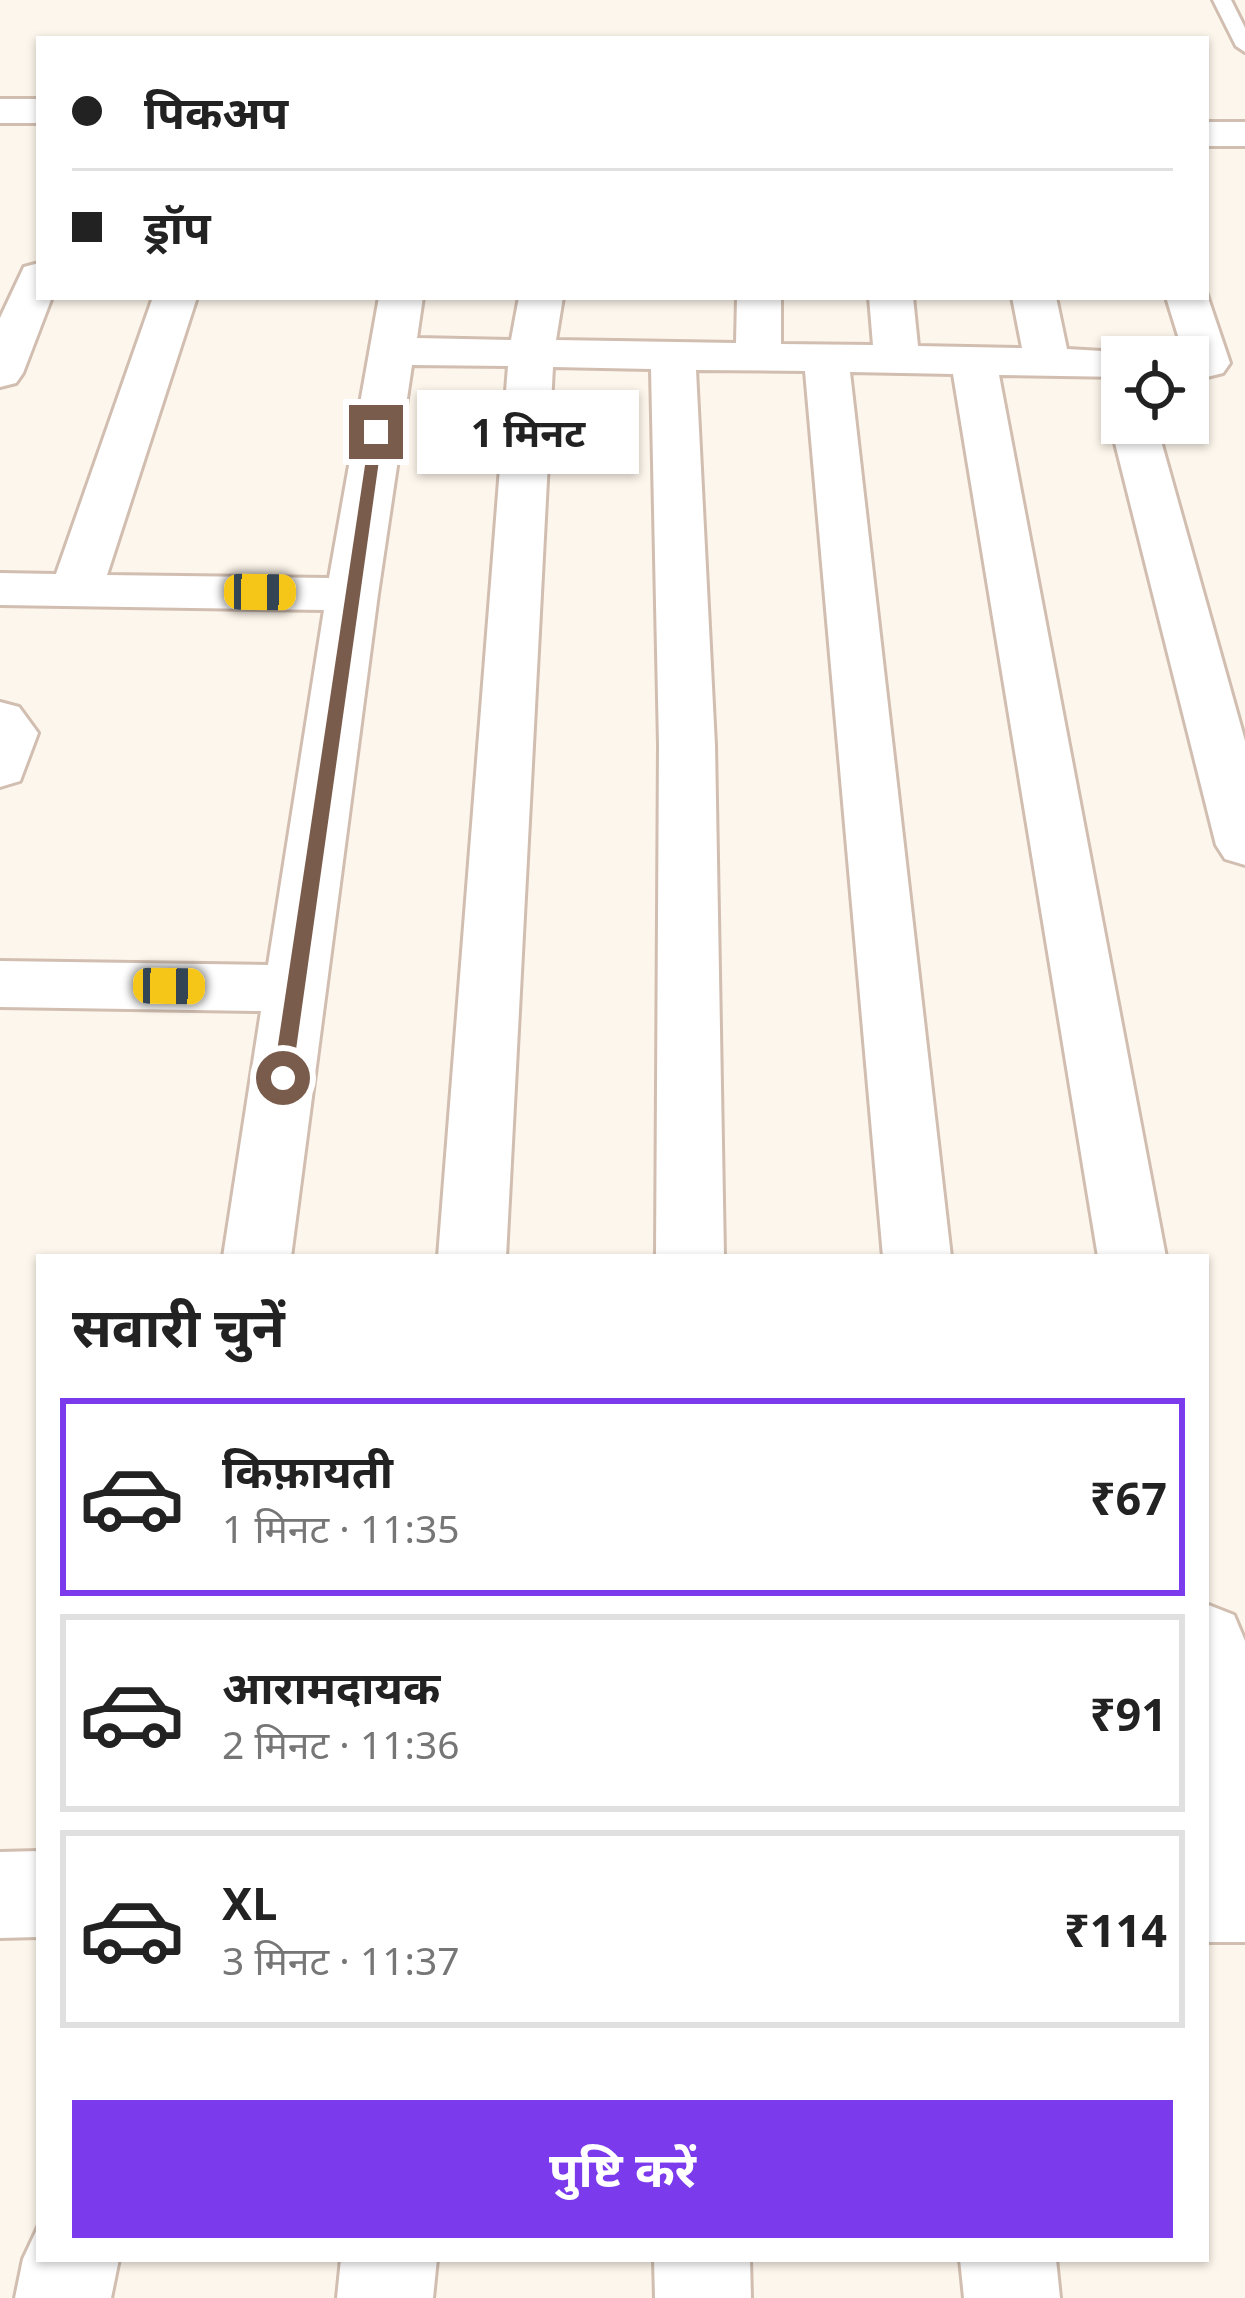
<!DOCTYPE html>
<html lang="hi">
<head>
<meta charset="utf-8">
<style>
  body { margin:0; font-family:"Noto Sans","Noto Sans Devanagari",sans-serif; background:#f6f6f6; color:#222; height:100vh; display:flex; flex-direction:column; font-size:45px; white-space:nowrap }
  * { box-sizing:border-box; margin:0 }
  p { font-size:39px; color:#767676 }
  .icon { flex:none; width:66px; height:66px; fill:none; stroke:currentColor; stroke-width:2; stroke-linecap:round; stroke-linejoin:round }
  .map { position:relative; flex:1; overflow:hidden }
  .details { position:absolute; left:36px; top:1254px; width:1173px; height:1008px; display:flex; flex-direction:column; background:#fff; border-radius:0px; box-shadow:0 3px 9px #0004 }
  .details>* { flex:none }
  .hud { position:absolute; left:36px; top:36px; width:1173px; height:264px; border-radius:0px; box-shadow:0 3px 9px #0004; display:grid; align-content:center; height:264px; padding:0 36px; background:#fff }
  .controls { position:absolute; left:1101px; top:336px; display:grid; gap:24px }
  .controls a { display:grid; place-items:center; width:108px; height:108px; border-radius:0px; background:#fff; box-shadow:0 3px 9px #0004; font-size:60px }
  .end { position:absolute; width:54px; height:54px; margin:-27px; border:15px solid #7a5c4d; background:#fff; box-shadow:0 0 0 6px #fff }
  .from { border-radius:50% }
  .bubble { position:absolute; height:84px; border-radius:0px; background:#fff; box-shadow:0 3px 9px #0004; font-size:39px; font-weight:700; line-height:84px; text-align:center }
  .car { position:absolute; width:36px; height:72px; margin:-36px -18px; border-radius:15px; box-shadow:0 0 9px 3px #0007; background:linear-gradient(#f5c518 24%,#345 0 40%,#f5c518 0 76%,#345 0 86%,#f5c518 0) }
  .hud b { display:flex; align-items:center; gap:42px; height:114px; font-size:45px }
  .hud b+b { border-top:3px solid #e0e0e0 }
  .hud i { width:30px; height:30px; background:#222 }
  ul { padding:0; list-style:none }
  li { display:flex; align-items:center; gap:36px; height:198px; margin:0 24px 18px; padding:0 12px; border:6px solid #e0e0e0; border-radius:0px }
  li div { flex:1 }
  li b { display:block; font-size:45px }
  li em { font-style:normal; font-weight:700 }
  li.current { border-color:#7c3aed }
  li>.icon { width:108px; height:108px; stroke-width:1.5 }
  h2 { padding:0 36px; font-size:54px; line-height:144px }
  .primary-button { display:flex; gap:24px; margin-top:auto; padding:24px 36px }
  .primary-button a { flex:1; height:138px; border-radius:0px; background:#7c3aed; color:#fff; font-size:48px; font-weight:700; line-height:138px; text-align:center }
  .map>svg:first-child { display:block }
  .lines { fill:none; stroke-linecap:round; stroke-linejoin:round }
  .service-casing { stroke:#d1beb0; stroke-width:6 }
  .minor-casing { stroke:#d1beb0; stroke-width:6 }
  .service { fill:#fff; fill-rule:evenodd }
  .minor { fill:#fff; fill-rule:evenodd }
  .route { fill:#7a5c4d }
</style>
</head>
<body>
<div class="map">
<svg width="1245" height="2298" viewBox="0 0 1245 2298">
  <rect width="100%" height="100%" fill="#fdf6ec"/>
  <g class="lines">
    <g class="service-casing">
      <path id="service" d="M1213,0H1231L1245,28V52L1236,46Z"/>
    </g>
    <g class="minor-casing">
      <g id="minor">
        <rect x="0" y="99" width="39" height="24"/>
        <rect x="1206" y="122" width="39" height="24"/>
        <path d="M39,263V297H52L23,373L16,383L0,387V318L24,267Z"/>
        <path d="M1206,292L1230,363L1223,373L1207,377L1188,368L1166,297H1206Z"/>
        <path d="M153,297H197L107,575L329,578L379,297H423L417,338L511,340L519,297H563L556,340L736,343L737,297H781V344L873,345L869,297H913L918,346L1022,348L1012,297H1056L1067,349L1138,353L1140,357H1122V377L999,375L1166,1257H1098L953,374L850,372L951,1257H883L805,371L696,370L715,745L724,1257H656L659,745L651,369L553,367L506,1257H438L508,366L412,365L378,594L291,1257H223L261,1011L0,1007V961L268,965L324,610L0,605V573L56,574Z"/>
        <path d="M1122,412V423H1156L1245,741V865L1225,859L1216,845L1110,423Z"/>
        <path d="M0,702L19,707L38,733L20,781L0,787Z"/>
        <path d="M1206,1604L1234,1615L1245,1641V1942H1206Z"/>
        <path d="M39,1851V1937L0,1938V1852Z"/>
        <path d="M39,2225V2259H119L111,2298H15L23,2259Z"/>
        <path d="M341,2259H437L433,2298H337Z"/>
        <path d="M654,2259H750L751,2298H655Z"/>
        <path d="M960,2259H1056L1060,2298H964Z"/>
      </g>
    </g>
    <use href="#service" class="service"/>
    <use href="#minor" class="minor"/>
  </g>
  <path class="route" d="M376,428L383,432L292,1078L283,1085L273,1078L370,432Z"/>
</svg>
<div class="controls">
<a><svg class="icon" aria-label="locate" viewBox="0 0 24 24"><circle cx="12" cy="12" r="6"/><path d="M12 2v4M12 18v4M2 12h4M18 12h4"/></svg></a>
</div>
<i class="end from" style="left:283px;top:1078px"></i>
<i class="end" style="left:376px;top:432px"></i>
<div class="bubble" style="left:417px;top:390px;width:222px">1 मिनट</div>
<i class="car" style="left:260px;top:592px;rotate:91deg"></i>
<i class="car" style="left:169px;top:986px;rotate:91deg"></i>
<div class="hud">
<b><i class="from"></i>पिकअप</b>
<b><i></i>ड्रॉप</b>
</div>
<section class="details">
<h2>सवारी चुनें</h2>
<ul>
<li class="current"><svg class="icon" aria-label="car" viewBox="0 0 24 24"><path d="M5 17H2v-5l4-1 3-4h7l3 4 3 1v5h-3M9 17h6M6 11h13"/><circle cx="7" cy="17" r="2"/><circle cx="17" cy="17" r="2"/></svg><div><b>किफ़ायती</b><p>1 मिनट · 11:35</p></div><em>₹67</em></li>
<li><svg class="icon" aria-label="car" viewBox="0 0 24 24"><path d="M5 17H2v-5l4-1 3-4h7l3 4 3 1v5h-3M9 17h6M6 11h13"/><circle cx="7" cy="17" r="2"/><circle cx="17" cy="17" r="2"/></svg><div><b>आरामदायक</b><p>2 मिनट · 11:36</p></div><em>₹91</em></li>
<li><svg class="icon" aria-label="car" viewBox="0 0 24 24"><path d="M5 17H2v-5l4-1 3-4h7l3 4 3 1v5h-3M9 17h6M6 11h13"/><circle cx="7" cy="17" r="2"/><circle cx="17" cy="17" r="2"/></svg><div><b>XL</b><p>3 मिनट · 11:37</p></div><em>₹114</em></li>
</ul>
<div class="primary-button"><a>पुष्टि करें</a></div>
</section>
</div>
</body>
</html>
